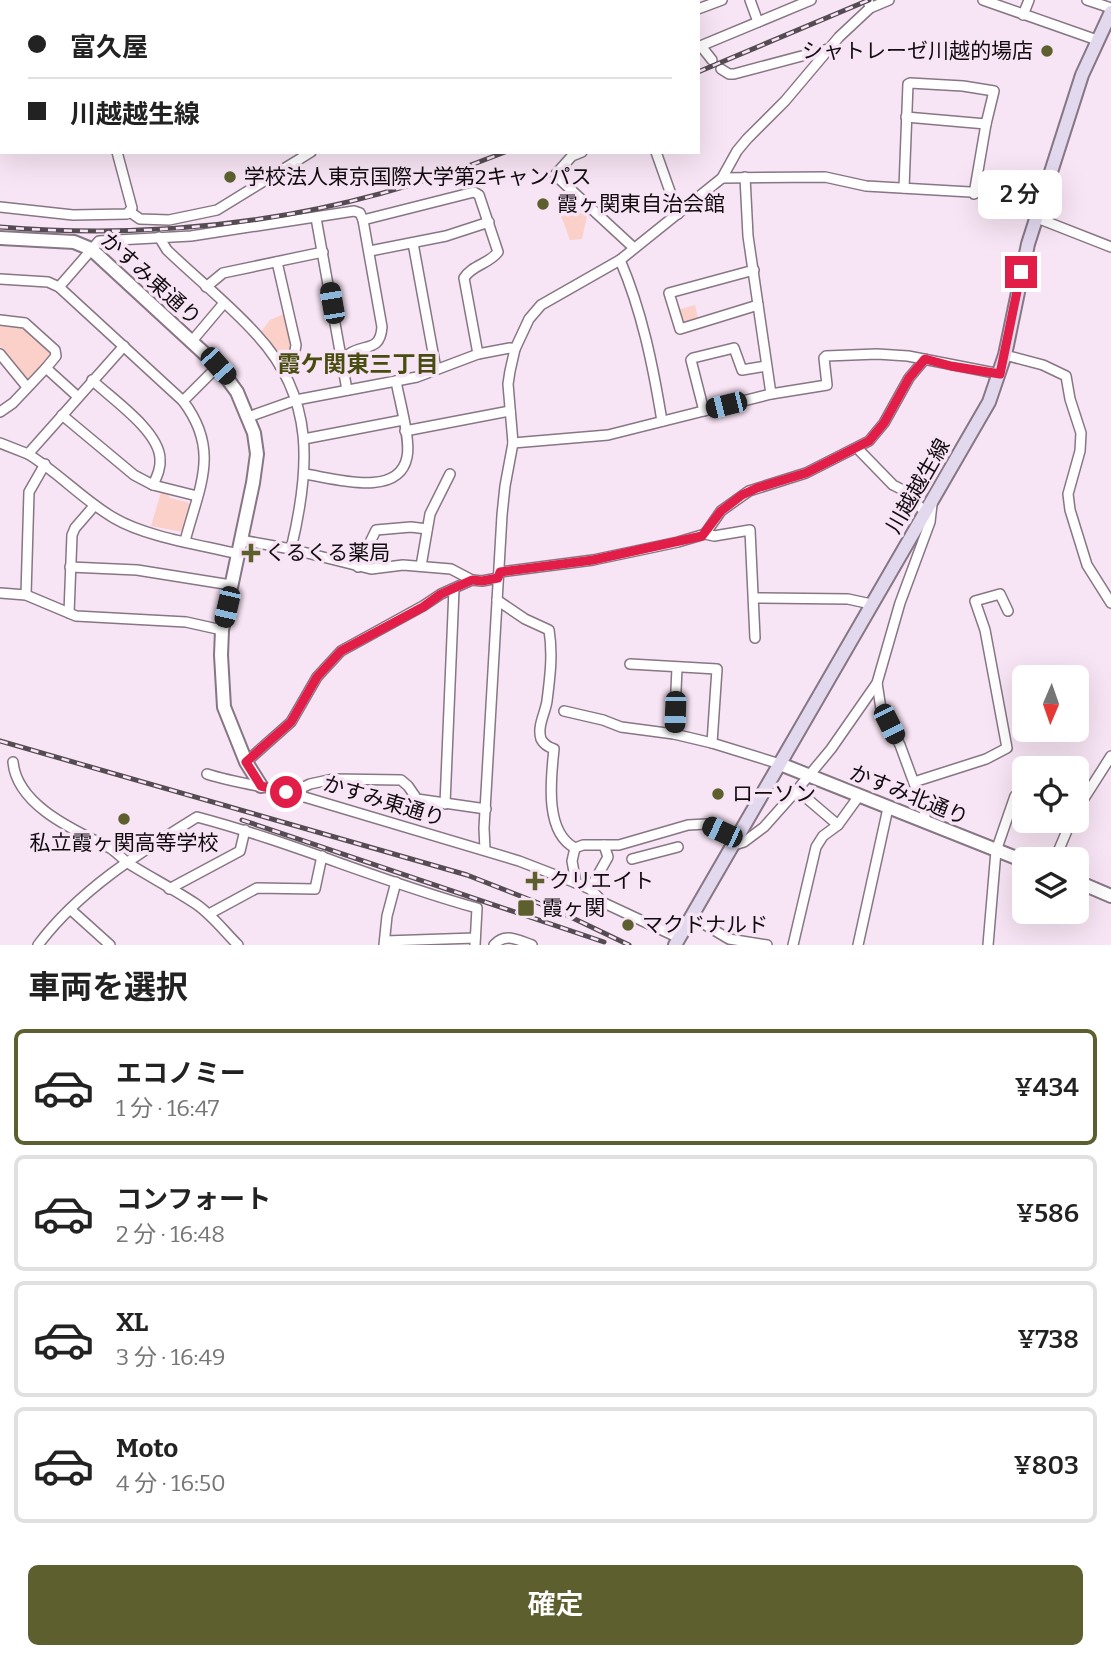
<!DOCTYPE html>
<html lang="ja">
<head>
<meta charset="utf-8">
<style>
  body { margin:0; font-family:Bitter,"Noto Sans JP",serif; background:#f2f2f2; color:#222; height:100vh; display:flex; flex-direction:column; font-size:26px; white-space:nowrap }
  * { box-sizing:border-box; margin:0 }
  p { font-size:23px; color:#767676 }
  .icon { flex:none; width:38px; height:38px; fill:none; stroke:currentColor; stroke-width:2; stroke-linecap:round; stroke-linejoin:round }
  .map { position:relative; height:945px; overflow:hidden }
  .drawer { display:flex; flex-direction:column; background:#fff; flex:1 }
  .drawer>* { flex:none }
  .guide { position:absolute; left:0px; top:0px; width:700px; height:154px; box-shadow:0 7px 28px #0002; display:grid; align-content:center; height:154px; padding:0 28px; background:#fff }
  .needle { width:46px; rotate:182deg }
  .tools { position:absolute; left:1012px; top:665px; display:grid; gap:14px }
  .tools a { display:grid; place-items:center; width:77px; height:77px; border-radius:10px; background:#fff; box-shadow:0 7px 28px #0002; font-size:35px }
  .end { position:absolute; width:32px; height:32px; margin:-16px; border:9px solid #e11d48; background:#fff; box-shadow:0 0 0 4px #fff }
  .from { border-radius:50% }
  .bubble { position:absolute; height:49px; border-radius:10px; background:#fff; box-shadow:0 7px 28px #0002; font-size:23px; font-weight:600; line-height:49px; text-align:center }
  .car { position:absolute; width:21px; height:42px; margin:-21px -10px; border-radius:9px; box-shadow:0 0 5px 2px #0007; background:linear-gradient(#222 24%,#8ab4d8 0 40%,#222 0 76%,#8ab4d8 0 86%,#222 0) }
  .guide b { display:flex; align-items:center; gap:24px; height:66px; font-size:26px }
  .guide b+b { border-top:2px solid #e0e0e0 }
  .guide i { width:18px; height:18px; background:#222 }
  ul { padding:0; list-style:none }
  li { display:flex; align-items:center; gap:21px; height:116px; margin:0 14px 10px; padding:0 14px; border:4px solid #e0e0e0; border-radius:10px }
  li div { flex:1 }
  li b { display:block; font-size:26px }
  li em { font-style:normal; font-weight:600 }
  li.selected { border-color:#5d602e }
  li>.icon { width:63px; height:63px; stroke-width:1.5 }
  h2 { padding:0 28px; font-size:32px; line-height:84px }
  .cta { display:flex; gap:14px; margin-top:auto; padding:14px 28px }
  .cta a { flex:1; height:80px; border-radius:10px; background:#5d602e; color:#fff; font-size:28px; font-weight:600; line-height:80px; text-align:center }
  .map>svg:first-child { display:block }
  .green { fill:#fad0c9 }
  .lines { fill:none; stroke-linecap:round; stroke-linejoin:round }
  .minor-casing { stroke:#877684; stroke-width:12 }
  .tertiary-casing { stroke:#877684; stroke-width:16 }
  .secondary-casing { stroke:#877684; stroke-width:16 }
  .minor { stroke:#fff; stroke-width:9 }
  .tertiary { stroke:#fff; stroke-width:12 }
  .secondary { stroke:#e2d9ef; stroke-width:12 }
  .rail-casing { stroke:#554b53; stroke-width:5 }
  .rail { stroke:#f7e4f4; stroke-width:2.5; stroke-dasharray:8; stroke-linecap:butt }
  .route { stroke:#e11d48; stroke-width:9 }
  .poi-dot { fill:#5d602e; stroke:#f7e4f4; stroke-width:2.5 }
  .labels { text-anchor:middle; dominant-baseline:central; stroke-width:7; stroke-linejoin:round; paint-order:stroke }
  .poi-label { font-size:21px; fill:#120c11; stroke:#f7e4f4; text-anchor:start }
  .street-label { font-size:21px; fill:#120c11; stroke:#f7e4f4 }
  .neighbourhood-label { font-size:23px; font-weight:bold; fill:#494c10; stroke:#f7e4f4 }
</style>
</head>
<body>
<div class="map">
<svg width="1111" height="945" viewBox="0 0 1111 945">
  <rect width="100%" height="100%" fill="#f7e4f4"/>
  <g class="green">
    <path d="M567,193L588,211L582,239L570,240L557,205Z"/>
    <path d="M695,305L698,319L685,323L680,318L678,310Z"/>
    <path d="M286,313L292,352L283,359L279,357L260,333L270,320Z"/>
    <path d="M15,325L34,334V338L53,353L29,379L24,378L18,372L19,369L0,346V326L14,327Z"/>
    <path d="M161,492L168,494L170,498L187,502L190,505L183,532L151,526Z"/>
  </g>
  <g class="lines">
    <g class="minor-casing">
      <g id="minor">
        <path d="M550,0V2"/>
        <path d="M595,0L596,2"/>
        <path d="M645,0L646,2"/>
        <path d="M675,0L676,2"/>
        <path d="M750,0L758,22"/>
        <path d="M983,0L1097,40"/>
        <path d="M1087,0L1111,8"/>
        <path d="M101,2L102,0"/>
        <path d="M624,2L627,0"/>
        <path d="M870,8L889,0"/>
        <path d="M698,9L722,0"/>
        <path d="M1023,15L1029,0"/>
        <path d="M701,46L712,60"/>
        <path d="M698,47L811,0"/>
        <path d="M721,69L729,74H734L828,49"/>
        <path d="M906,117L986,124"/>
        <path d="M582,152L572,156L555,175L634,248"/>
        <path d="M656,152L678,214"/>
        <path d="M745,177L748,236L771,394L827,385L824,358L826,356L877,354L908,356L1000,374"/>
        <path d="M722,178L825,177L866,186L1021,195L1044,201"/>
        <path d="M904,188L908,84L910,83L963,86L994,91L986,124L974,194"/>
        <path d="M0,207L73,215L127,214L132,208L117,152"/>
        <path d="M130,212L140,219L169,220L217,210L311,152"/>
        <path d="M316,218L347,390"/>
        <path d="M1037,218L1111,247"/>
        <path d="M363,220L474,192L479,195L498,252C489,264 472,265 464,278L478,354"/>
        <path d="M159,237L167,250C196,278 229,304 256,334C316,398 310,470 291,549"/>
        <path d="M413,243L436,369"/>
        <path d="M370,251L446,236L489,222"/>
        <path d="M620,260C642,311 653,366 662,421"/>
        <path d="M277,262L296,345L294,356L280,366"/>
        <path d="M754,270L669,293L680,329L758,305"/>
        <path d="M0,279L48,282L59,287L183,401C221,451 199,487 185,541"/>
        <path d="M59,287L99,241L191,236L354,211L360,213L363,220L382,327C380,353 364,343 349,354C348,354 342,363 342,364"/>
        <path d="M206,287L223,273L323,252"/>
        <path d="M0,320L25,323L55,350L56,356L46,368"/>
        <path d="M192,341L224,303"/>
        <path d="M0,354L27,387"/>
        <path d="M1005,355L1043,365L1066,376L1070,399L1081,433L1080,451L1068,494L1070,510L1087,565L1111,603"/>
        <path d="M92,380C112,399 158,430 160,458C161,468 157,476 153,485"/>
        <path d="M183,401L218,366"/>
        <path d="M704,411L691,360L693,358L734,348L742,370L766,366"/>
        <path d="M0,412L13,403L46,368L77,396"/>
        <path d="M62,415L134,475L153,485L197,496"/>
        <path d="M248,417L296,400L417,377L478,354L510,348L515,349"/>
        <path d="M405,431L510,411"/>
        <path d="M304,439L403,420"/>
        <path d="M0,443L28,454L124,346"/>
        <path d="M513,443L608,435L771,394"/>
        <path d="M857,448L893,485L903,490L925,512"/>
        <path d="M28,454C59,473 83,500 114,518C146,537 201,545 238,554"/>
        <path d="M305,474C333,478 399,499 407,457C411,440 399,399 396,381"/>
        <path d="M705,534L721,511L749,491L806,473L869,441L884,423L909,378L925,359"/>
        <path d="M241,540L291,549L371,569L403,565L451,569L472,580"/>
        <path d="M421,566L430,514L450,474"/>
        <path d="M70,567L137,570L231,585"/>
        <path d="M358,567L376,530L411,527L427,529"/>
        <path d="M500,572L593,560L678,542L705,534L714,536L750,530L755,638"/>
        <path d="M0,593L26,595L76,616L186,622L222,630"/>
        <path d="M26,595L29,492L45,464"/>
        <path d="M754,598L848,599L871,604"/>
        <path d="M497,600L525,619L549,630C553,654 550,677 547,701C545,714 537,726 541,739C544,745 548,747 554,749C551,778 544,832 575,848"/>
        <path d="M69,613L72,535L75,528L94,506"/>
        <path d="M630,664L717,669L712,743"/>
        <path d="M877,683L881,709L900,745L925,813V822"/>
        <path d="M564,711L603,720L621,727L674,734L712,743L780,764"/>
        <path d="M674,734L677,668"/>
        <path d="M13,762C17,806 76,831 110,848C117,852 123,860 131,865C152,878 175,890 196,904C212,915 224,931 238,945"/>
        <path d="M246,762L291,722L317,677L341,651L423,606L441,594L472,580L482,581L498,578"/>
        <path d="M207,774C235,783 263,786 291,793L519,861L576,883L590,889L604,903L679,938"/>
        <path d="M914,782L986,759L1007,748L985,630L975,601L1000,594L1008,611"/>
        <path d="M291,793L310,784L333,779L401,780L408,786L417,799L486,809"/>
        <path d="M445,804L454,589"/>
        <path d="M1076,811L1111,756"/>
        <path d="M838,825L859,796"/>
        <path d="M734,845L744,842L764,827L797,790L831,749L877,683L900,603L930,522L932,504"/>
        <path d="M485,850L484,828L502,515L505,486L513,443L508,384L510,371L515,349L529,319L541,305L620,260L722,178L737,151L747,139L785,101L839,37L870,8L868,0"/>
        <path d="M632,859L678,847"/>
        <path d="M1055,859L1071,821"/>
        <path d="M576,883L572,861L575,848L583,845H619L688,825L706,824L737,839"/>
        <path d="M169,889L240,851L245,830"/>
        <path d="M590,889L608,857L604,845"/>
        <path d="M70,909L110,945"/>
        <path d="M209,914L257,888L315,889L322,856"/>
        <path d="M692,917L729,939L767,945"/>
        <path d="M385,941L475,938"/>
        <path d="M38,945C79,890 139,853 197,817C292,842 382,882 477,908L475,945"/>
        <path d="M384,945L387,916L396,882"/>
        <path d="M494,945C505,932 518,940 532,945"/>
        <path d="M793,945L816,847L823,836L838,825L797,790"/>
        <path d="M858,945L888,808"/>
        <path d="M988,945L996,851L1015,796L1024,794"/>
      </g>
    </g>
    <g class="tertiary-casing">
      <g id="tertiary">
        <path d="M0,238L74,242L91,249L218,366L237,392L254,433L257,454L253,483L222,630L221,655L224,707L246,762L261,786"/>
        <path d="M780,764L1024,861"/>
        <path d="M1076,881L1111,896"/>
      </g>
    </g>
    <g class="secondary-casing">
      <path id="secondary" d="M675,945L989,402L1005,355L1028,244L1082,75L1111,12"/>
    </g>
    <use href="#minor" class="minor"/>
    <use href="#tertiary" class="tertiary"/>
    <use href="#secondary" class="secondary"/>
    <g class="rail-casing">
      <g id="rail">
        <path d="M698,72L869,0"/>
        <path d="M0,227C177,241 339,218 505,152"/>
        <path d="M0,741L467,875L556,910L629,945"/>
        <path d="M242,820L604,942"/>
      </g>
    </g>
    <use href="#rail" class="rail"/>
  </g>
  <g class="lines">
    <path class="route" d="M286,792L261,786L246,762L291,722L317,677L341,651L423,607L441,594L472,580L482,581L498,578L500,572L593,560L702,536L721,511L742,495L757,488L806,473L869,441L884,423L909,378L925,359L951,366L1000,374L1021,272"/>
  </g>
  <g class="poi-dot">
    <circle cx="1047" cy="51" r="7"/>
    <circle cx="230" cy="177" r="7"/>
    <circle cx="543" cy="204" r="7"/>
    <path d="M247.5 542.5h7v7h7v7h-7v7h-7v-7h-7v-7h7z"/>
    <circle cx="718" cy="794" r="7"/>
    <circle cx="124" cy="819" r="7"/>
    <path d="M531.5 870.5h7v7h7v7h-7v7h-7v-7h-7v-7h7z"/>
    <rect x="517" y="899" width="18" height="18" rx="3.5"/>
    <circle cx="628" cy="925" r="7"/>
  </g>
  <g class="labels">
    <g class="poi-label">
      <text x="1033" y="51" text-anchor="end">シャトレーゼ川越的場店</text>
      <text x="244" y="177">学校法人東京国際大学第2キャンパス</text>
      <text x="557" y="204">霞ヶ関東自治会館</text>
      <text x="265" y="553">くるくる薬局</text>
      <text x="732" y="794">ローソン</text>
      <text x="124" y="843" text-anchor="middle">私立霞ヶ関高等学校</text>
      <text x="549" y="881">クリエイト</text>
      <text x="542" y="908">霞ヶ関</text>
      <text x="642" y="925">マクドナルド</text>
    </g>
    <g class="street-label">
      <text transform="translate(151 279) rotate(42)">かすみ東通り</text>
      <text transform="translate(918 486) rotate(-60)">川越越生線</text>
      <text transform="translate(909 795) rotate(22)">かすみ北通り</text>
      <text transform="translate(384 801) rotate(17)">かすみ東通り</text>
    </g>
    <g class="neighbourhood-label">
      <text x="358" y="364">霞ケ関東三丁目</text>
    </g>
  </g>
</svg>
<div class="tools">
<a><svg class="needle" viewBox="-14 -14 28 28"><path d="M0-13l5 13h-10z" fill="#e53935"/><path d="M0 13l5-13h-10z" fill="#767676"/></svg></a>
<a><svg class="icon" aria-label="locate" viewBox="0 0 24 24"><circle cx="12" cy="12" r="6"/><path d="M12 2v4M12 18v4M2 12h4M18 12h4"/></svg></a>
<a><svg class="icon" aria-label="layers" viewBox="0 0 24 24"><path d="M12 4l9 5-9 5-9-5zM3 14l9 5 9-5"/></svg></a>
</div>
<i class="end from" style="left:286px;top:792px"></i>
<i class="end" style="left:1021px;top:272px"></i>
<div class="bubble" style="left:978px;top:170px;width:84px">2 分</div>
<i class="car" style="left:332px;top:303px;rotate:350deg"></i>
<i class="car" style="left:218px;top:366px;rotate:138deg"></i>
<i class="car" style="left:726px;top:405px;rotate:256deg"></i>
<i class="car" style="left:227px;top:607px;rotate:193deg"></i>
<i class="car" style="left:675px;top:712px;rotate:182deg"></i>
<i class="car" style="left:889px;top:724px;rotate:153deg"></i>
<i class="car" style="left:722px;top:832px;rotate:295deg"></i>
<div class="guide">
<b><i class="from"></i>富久屋</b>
<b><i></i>川越越生線</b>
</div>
</div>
<section class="drawer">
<h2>車両を選択</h2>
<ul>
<li class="selected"><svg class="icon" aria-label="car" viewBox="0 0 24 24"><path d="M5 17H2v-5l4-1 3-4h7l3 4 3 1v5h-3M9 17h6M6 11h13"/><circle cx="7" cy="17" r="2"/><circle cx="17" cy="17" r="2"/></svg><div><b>エコノミー</b><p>1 分 · 16:47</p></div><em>¥434</em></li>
<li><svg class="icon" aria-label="car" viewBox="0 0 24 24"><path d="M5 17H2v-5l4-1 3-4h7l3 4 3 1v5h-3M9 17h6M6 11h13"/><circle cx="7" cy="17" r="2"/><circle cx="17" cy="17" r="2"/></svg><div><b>コンフォート</b><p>2 分 · 16:48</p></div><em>¥586</em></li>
<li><svg class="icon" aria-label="car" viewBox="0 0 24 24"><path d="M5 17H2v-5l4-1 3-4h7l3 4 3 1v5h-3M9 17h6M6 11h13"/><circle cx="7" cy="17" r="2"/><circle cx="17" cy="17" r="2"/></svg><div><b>XL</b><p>3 分 · 16:49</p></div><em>¥738</em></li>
<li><svg class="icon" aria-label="car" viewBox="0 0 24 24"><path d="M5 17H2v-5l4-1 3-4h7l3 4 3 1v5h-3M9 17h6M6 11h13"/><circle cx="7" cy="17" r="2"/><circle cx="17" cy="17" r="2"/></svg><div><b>Moto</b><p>4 分 · 16:50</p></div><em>¥803</em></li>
</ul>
<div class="cta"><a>確定</a></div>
</section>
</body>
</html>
